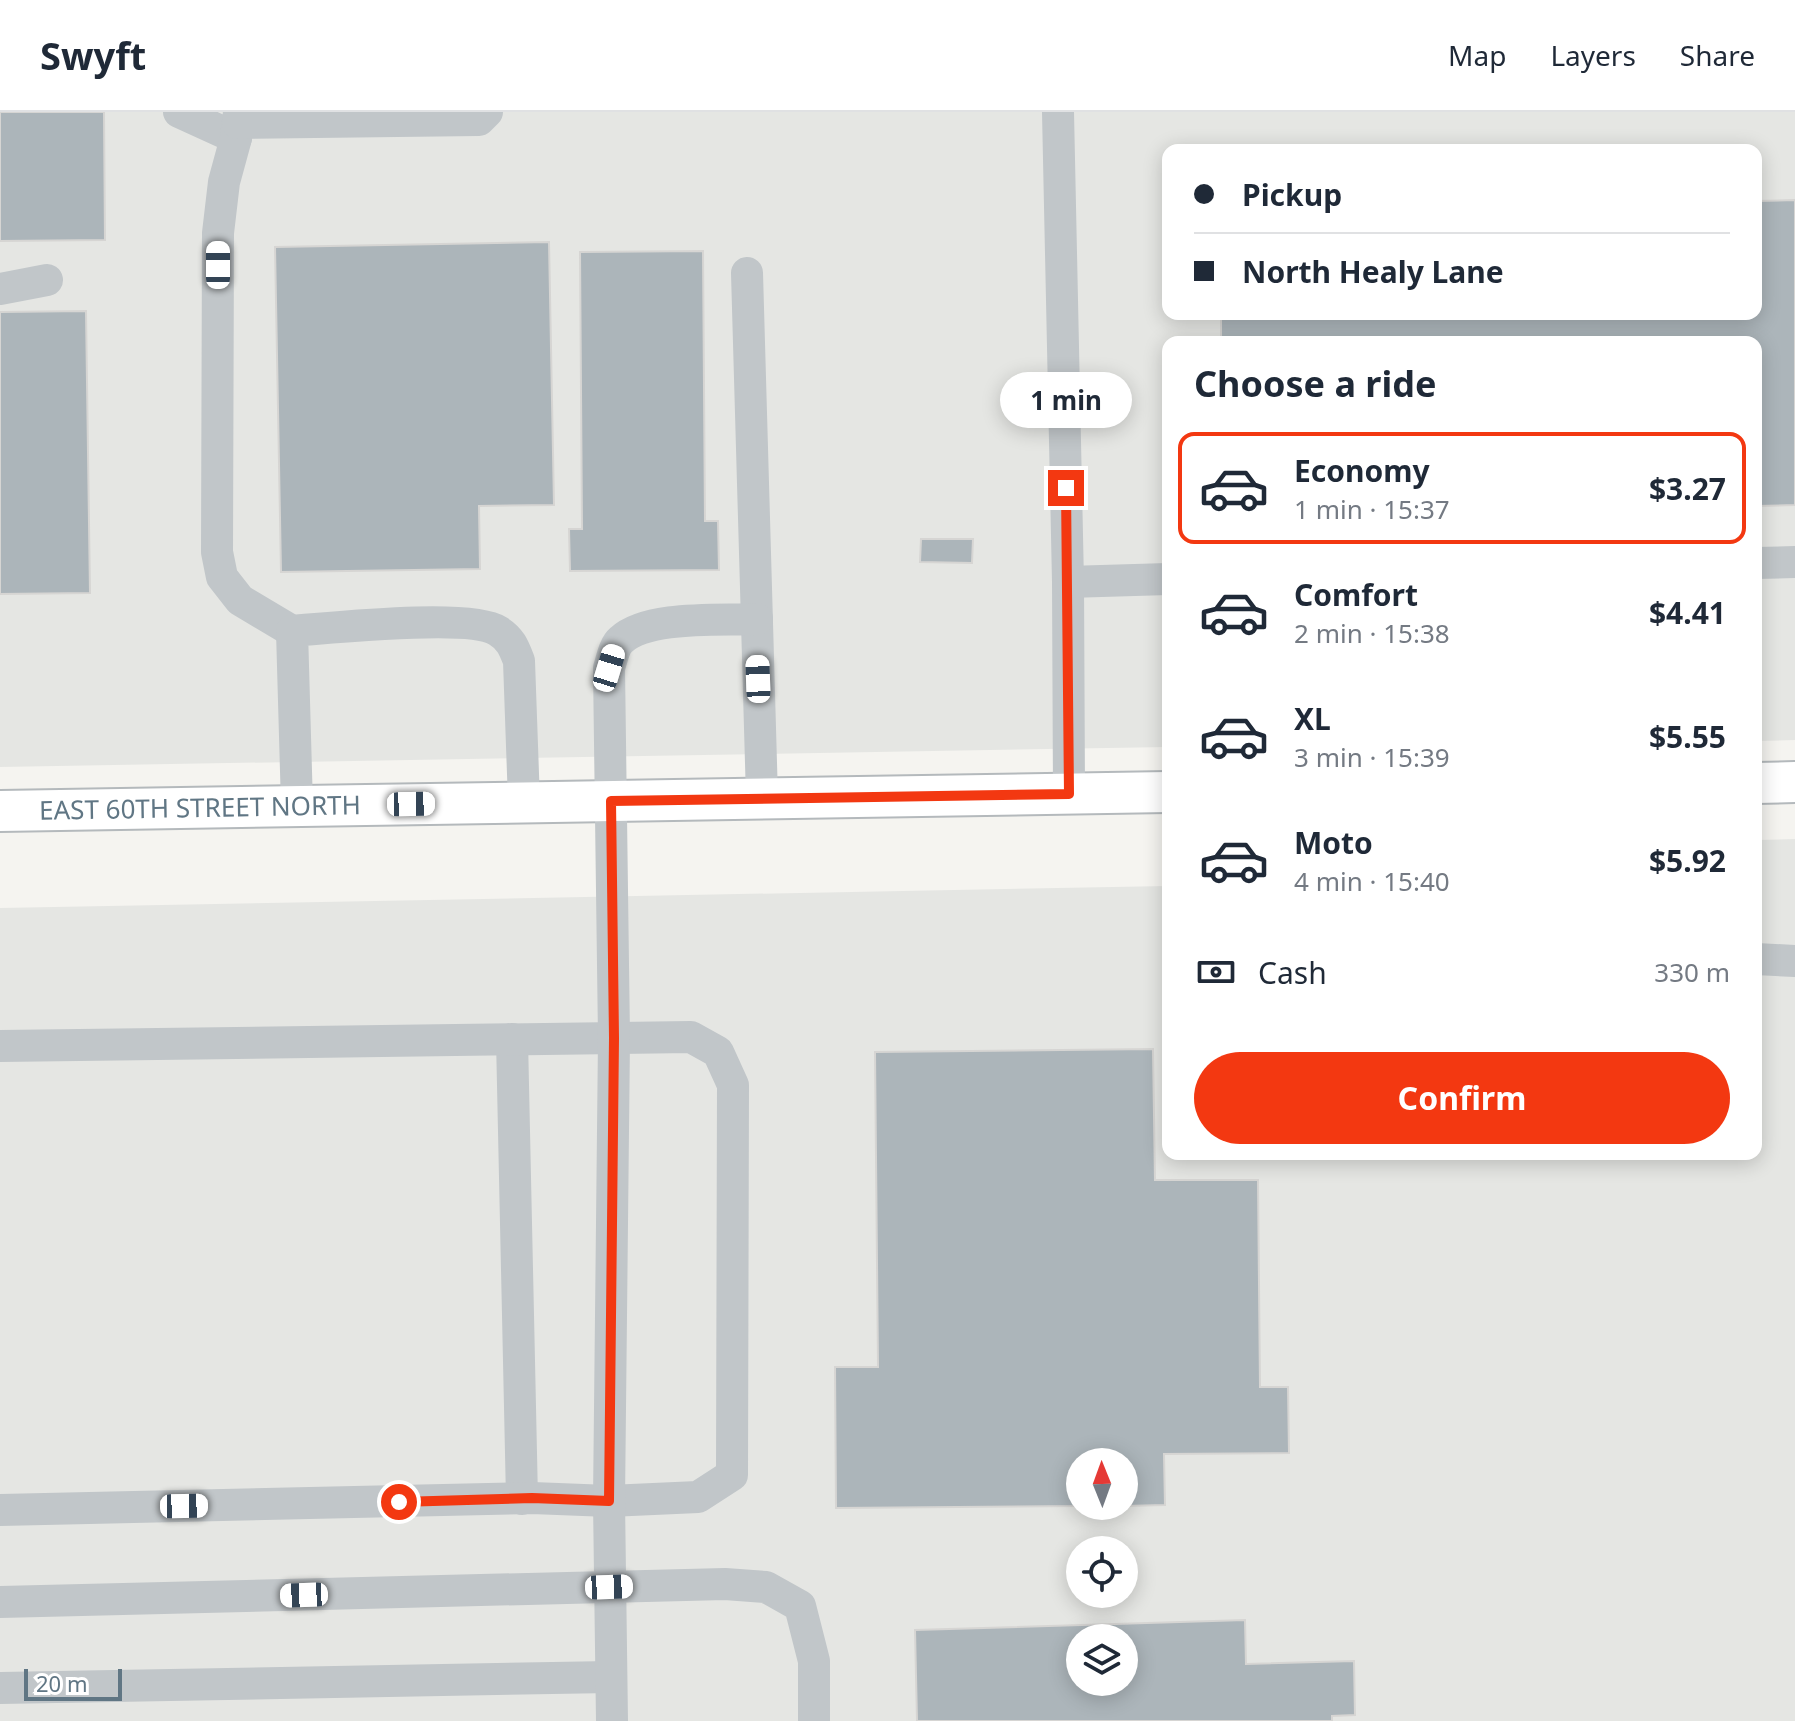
<!DOCTYPE html>
<html lang="en">
<head>
<meta charset="utf-8">
<style>
  body { margin:0; font-family:"Noto Sans",sans-serif; background:#f2f2f3; color:#1f2937; height:100vh; display:flex; flex-direction:column; font-size:30px; white-space:nowrap }
  * { box-sizing:border-box; margin:0 }
  p { font-size:26px; color:#747a83 }
  .icon { flex:none; width:44px; height:44px; fill:none; stroke:currentColor; stroke-width:2; stroke-linecap:round; stroke-linejoin:round }
  .map { position:relative; flex:1; overflow:hidden }
  .side { position:absolute; left:1162px; top:224px; width:600px; height:824px; display:flex; flex-direction:column; background:#fff; border-radius:16px; box-shadow:0 4px 20px #0003 }
  .side>* { flex:none }
  .banner { position:absolute; left:1162px; top:32px; width:600px; height:176px; border-radius:16px; box-shadow:0 4px 20px #0003; display:grid; align-content:center; height:176px; padding:0 32px; background:#fff }
  .needle { width:52px; rotate:359deg }
  .buttons { position:absolute; left:1066px; top:1336px; display:grid; gap:16px }
  .buttons a { display:grid; place-items:center; width:72px; height:72px; border-radius:50%; background:#fff; box-shadow:0 4px 20px #0003; font-size:40px }
  .scale { position:absolute; left:24px; bottom:20px; width:98px; box-sizing:border-box; padding-left:8px; border:4px solid #607684; border-top:0; font-size:22px; line-height:28px; white-space:nowrap; color:#607684; -webkit-text-stroke:6px #fff; paint-order:stroke }
  .end { position:absolute; width:36px; height:36px; margin:-18px; border:10px solid #f33811; background:#fff; box-shadow:0 0 0 4px #fff }
  .from { border-radius:50% }
  .bubble { position:absolute; height:56px; border-radius:28px; background:#fff; box-shadow:0 4px 20px #0003; font-size:26px; font-weight:700; line-height:56px; text-align:center }
  .car { position:absolute; width:24px; height:48px; margin:-24px -12px; border-radius:10px; box-shadow:0 0 6px 2px #0007; background:linear-gradient(#fff 24%,#345 0 40%,#fff 0 76%,#345 0 86%,#fff 0) }
  .banner b { display:flex; align-items:center; gap:28px; height:76px; font-size:30px }
  .banner b+b { border-top:2px solid #e0e1e3 }
  .banner i { width:20px; height:20px; background:#1f2937 }
  ul { padding:0; list-style:none }
  li { display:flex; align-items:center; gap:24px; height:112px; margin:0 16px 12px; padding:0 16px; border:4px solid transparent; border-radius:16px }
  li div { flex:1 }
  li b { display:block; font-size:30px }
  li em { font-style:normal; font-weight:700 }
  li.active { border-color:#f33811 }
  li>.icon { width:72px; height:72px; stroke-width:1.5 }
  h2 { padding:0 32px; font-size:36px; line-height:96px }
  .pay { display:flex; align-items:center; gap:20px; height:88px; padding:0 32px; font-size:30px }
  .pay p { margin-inline-start:auto }
  .primary-button { display:flex; gap:16px; margin-top:auto; padding:16px 32px }
  .primary-button a { flex:1; height:92px; border-radius:48px; background:#f33811; color:#fff; font-size:32px; font-weight:700; line-height:92px; text-align:center }
  header { display:flex; align-items:center; gap:48px; box-sizing:border-box; height:112px; padding:0 40px; background:#fff; border-bottom:2px solid #e0e1e3 }
  header strong { font-size:38px }
  nav { display:flex; gap:44px; margin-inline-start:auto; font-size:28px }
  .map>svg:first-child { display:block }
  .built { fill:#e5e6e3; fill-rule:evenodd }
  .building { fill:#acb5ba; stroke:#d6d5d3; stroke-width:2; fill-rule:evenodd }
  .lines { fill:none; stroke-linecap:round; stroke-linejoin:round }
  .major-casing { stroke:#b4b9bc; stroke-width:44 }
  .minor { stroke:#c1c6c9; stroke-width:32 }
  .major { stroke:#fff; stroke-width:40 }
  .route { stroke:#f33811; stroke-width:10 }
  .labels { text-anchor:middle; dominant-baseline:central; stroke-width:8; stroke-linejoin:round; paint-order:stroke }
  .street-label { font-size:26px; fill:#607684; stroke:#fff }
</style>
</head>
<body>
<header>
<strong>Swyft</strong>
<nav><a>Map</a><a>Layers</a><a>Share</a></nav>
</header>
<div class="map">
<svg width="1795" height="1609" viewBox="0 0 1795 1609">
  <rect width="100%" height="100%" fill="#f5f4f0"/>
  <g class="built">
    <path d="M0,0H1795V628L1756,629V230H1168V635L0,655ZM1168,38H1756V202H1168Z"/>
    <path d="M1795,727V1609H0V796L1168,774V1042H1756V728ZM1080,1350H1124V1394H1080ZM1080,1438H1124V1482H1080ZM1080,1526H1124V1570H1080Z"/>
  </g>
  <g class="building">
    <path d="M0,0H104L105,128L0,129Z"/>
    <path d="M1795,88V393L1756,394V230H1221V202H1756V89Z"/>
    <path d="M549,130L554,393L479,394L480,457L281,460L275,135Z"/>
    <path d="M703,139L705,409H718L719,458L570,459L569,417H582L580,140Z"/>
    <path d="M86,199L90,481L0,482V200Z"/>
    <path d="M921,427H973L972,451L920,450Z"/>
    <path d="M1153,937L1155,1068H1258L1260,1275H1288L1289,1341L1164,1342L1165,1393L1124,1394V1350H1080V1394L836,1396L835,1255H878L875,940Z"/>
    <path d="M1245,1508L1246,1552L1354,1549L1355,1603L1332,1604V1609H917L915,1518ZM1080,1526H1124V1570H1080Z"/>
  </g>
  <g class="lines">
    <g class="major-casing">
      <g id="major">
        <path d="M1756,671L1795,670"/>
        <path d="M0,699L1168,680"/>
      </g>
    </g>
    <g class="minor">
      <path d="M179,0L236,26"/>
      <path d="M239,0L236,26L224,70L218,121L217,440L222,465L240,488L292,519"/>
      <path d="M1058,0L1068,470L1069,682"/>
      <path d="M238,11L479,8L487,0"/>
      <path d="M747,161L762,686"/>
      <path d="M0,177L47,168"/>
      <path d="M1756,451L1795,450"/>
      <path d="M1068,470L1168,467"/>
      <path d="M297,694L292,519C332,516 470,501 498,519C511,527 514,536 519,549L524,690"/>
      <path d="M1756,847L1795,849"/>
      <path d="M512,927L522,1387"/>
      <path d="M0,934L691,925L718,940L733,973L732,1363L698,1385L609,1389L532,1386L0,1398"/>
      <path d="M0,1490L725,1472L766,1475L800,1494L814,1549V1609"/>
      <path d="M0,1576L611,1565"/>
      <path d="M612,1609L609,1389L614,926L609,556C612,547 614,534 621,528C648,503 721,509 757,507"/>
    </g>
    <use href="#major" class="major"/>
  </g>
  <g class="lines">
    <path class="route" d="M399,1390L532,1386L609,1389L614,926L611,689L1069,682L1066,376"/>
  </g>
  <g class="labels">
    <g class="street-label">
      <text transform="translate(200 695) rotate(-1)">EAST 60TH STREET NORTH</text>
    </g>
  </g>
</svg>
<div class="buttons">
<a><svg class="needle" viewBox="-14 -14 28 28"><path d="M0-13l5 13h-10z" fill="#e53935"/><path d="M0 13l5-13h-10z" fill="#747a83"/></svg></a>
<a><svg class="icon" aria-label="locate" viewBox="0 0 24 24"><circle cx="12" cy="12" r="6"/><path d="M12 2v4M12 18v4M2 12h4M18 12h4"/></svg></a>
<a><svg class="icon" aria-label="layers" viewBox="0 0 24 24"><path d="M12 4l9 5-9 5-9-5zM3 14l9 5 9-5"/></svg></a>
</div>
<div class="scale">20 m</div>
<i class="end from" style="left:399px;top:1390px"></i>
<i class="end" style="left:1066px;top:376px"></i>
<div class="bubble" style="left:1000px;top:260px;width:132px">1 min</div>
<i class="car" style="left:218px;top:153px;rotate:0deg"></i>
<i class="car" style="left:609px;top:556px;rotate:17deg"></i>
<i class="car" style="left:758px;top:567px;rotate:358deg"></i>
<i class="car" style="left:411px;top:692px;rotate:89deg"></i>
<i class="car" style="left:184px;top:1394px;rotate:89deg"></i>
<i class="car" style="left:609px;top:1475px;rotate:88deg"></i>
<i class="car" style="left:304px;top:1483px;rotate:268deg"></i>
<div class="banner">
<b><i class="from"></i>Pickup</b>
<b><i></i>North Healy Lane</b>
</div>
<section class="side">
<h2>Choose a ride</h2>
<ul>
<li class="active"><svg class="icon" aria-label="car" viewBox="0 0 24 24"><path d="M5 17H2v-5l4-1 3-4h7l3 4 3 1v5h-3M9 17h6M6 11h13"/><circle cx="7" cy="17" r="2"/><circle cx="17" cy="17" r="2"/></svg><div><b>Economy</b><p>1 min · 15:37</p></div><em>$3.27</em></li>
<li><svg class="icon" aria-label="car" viewBox="0 0 24 24"><path d="M5 17H2v-5l4-1 3-4h7l3 4 3 1v5h-3M9 17h6M6 11h13"/><circle cx="7" cy="17" r="2"/><circle cx="17" cy="17" r="2"/></svg><div><b>Comfort</b><p>2 min · 15:38</p></div><em>$4.41</em></li>
<li><svg class="icon" aria-label="car" viewBox="0 0 24 24"><path d="M5 17H2v-5l4-1 3-4h7l3 4 3 1v5h-3M9 17h6M6 11h13"/><circle cx="7" cy="17" r="2"/><circle cx="17" cy="17" r="2"/></svg><div><b>XL</b><p>3 min · 15:39</p></div><em>$5.55</em></li>
<li><svg class="icon" aria-label="car" viewBox="0 0 24 24"><path d="M5 17H2v-5l4-1 3-4h7l3 4 3 1v5h-3M9 17h6M6 11h13"/><circle cx="7" cy="17" r="2"/><circle cx="17" cy="17" r="2"/></svg><div><b>Moto</b><p>4 min · 15:40</p></div><em>$5.92</em></li>
</ul>
<div class="pay"><svg class="icon" aria-label="cash" viewBox="0 0 24 24"><path d="M3 7h18v10H3z"/><circle cx="12" cy="12" r="2"/></svg>Cash<p>330 m</p></div>
<div class="primary-button"><a>Confirm</a></div>
</section>
</div>
</body>
</html>
